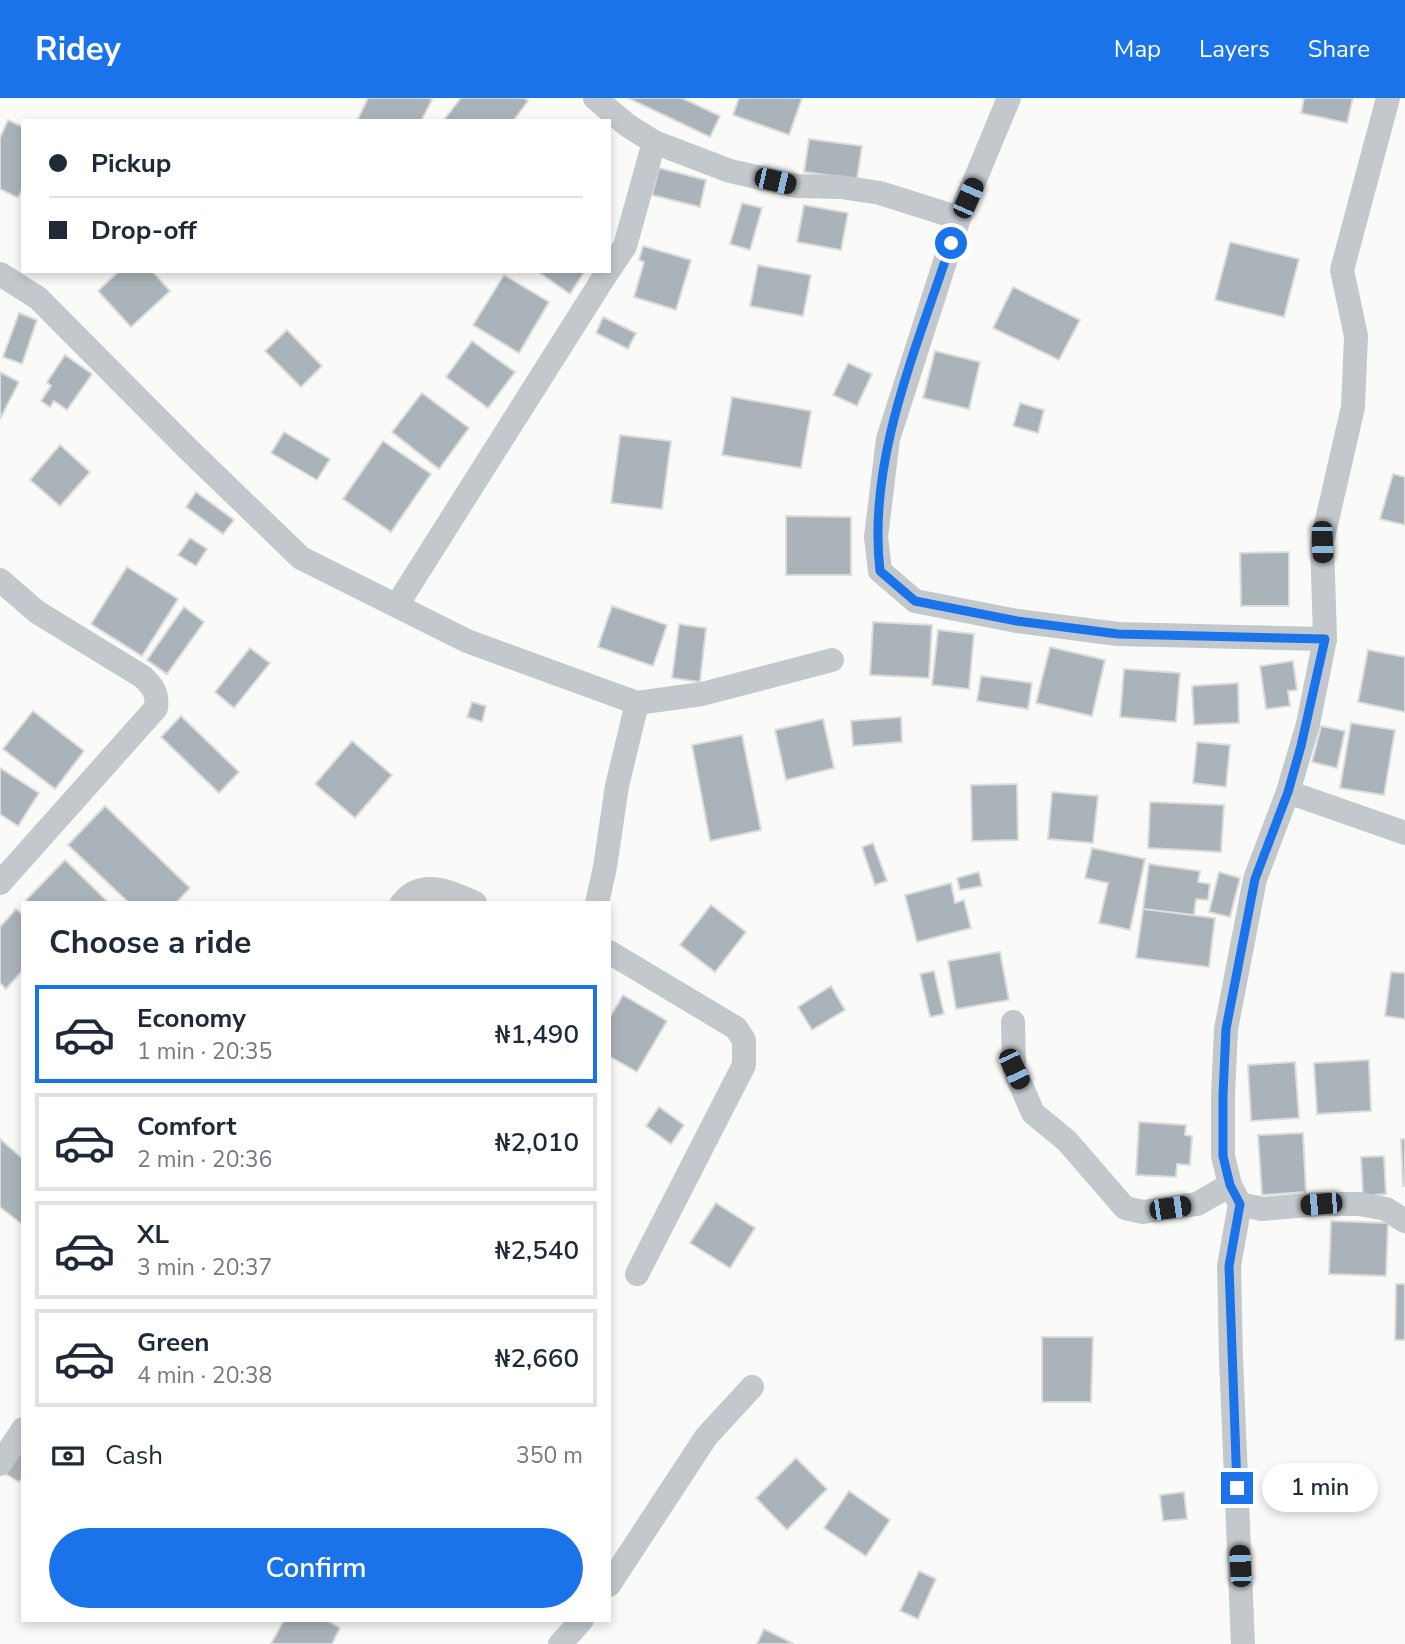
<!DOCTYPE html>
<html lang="en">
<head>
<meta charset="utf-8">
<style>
  body { margin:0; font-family:"Nunito Sans",sans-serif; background:#f6f6f7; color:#1f2937; height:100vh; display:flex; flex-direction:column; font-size:26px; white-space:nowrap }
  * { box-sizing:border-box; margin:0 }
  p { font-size:23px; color:#747a83 }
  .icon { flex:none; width:38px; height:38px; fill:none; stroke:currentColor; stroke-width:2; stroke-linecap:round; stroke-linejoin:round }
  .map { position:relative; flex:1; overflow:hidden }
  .details { position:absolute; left:21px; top:803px; width:590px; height:721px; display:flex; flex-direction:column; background:#fff; border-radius:0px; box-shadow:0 4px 10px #0003 }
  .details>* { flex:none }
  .banner { position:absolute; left:21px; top:21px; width:590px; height:154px; border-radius:0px; box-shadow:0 4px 10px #0003; display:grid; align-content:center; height:154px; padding:0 28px; background:#fff }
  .end { position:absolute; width:32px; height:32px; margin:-16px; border:9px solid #1a73e8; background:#fff; box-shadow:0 0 0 4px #fff }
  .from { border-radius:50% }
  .bubble { position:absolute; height:49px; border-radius:24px; background:#fff; box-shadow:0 4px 10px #0003; font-size:23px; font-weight:600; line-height:49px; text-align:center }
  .car { position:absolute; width:21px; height:42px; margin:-21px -10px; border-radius:9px; box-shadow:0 0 5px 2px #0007; background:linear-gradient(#222 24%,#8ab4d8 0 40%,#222 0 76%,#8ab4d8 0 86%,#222 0) }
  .banner b { display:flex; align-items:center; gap:24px; height:66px; font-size:26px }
  .banner b+b { border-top:2px solid #e0e1e3 }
  .banner i { width:18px; height:18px; background:#1f2937 }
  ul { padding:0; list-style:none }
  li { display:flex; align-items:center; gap:21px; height:98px; margin:0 14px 10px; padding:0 14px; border:4px solid #e0e1e3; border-radius:0px }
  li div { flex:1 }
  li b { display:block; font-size:26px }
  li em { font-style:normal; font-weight:600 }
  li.active { border-color:#1a73e8 }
  li>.icon { width:63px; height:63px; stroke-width:1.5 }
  h2 { padding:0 28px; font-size:32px; line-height:84px }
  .pay { display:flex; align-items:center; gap:18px; height:77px; padding:0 28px; font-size:26px }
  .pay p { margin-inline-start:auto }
  .primary-button { display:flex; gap:14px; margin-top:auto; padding:14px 28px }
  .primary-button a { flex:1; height:80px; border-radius:42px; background:#1a73e8; color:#fff; font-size:28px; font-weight:600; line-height:80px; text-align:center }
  header { display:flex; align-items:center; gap:42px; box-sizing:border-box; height:98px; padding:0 35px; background:#1a73e8; color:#fff }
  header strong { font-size:33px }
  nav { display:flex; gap:38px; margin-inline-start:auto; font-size:24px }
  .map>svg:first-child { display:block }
  .building { fill:#aab3b9; stroke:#dcdcda; stroke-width:2 }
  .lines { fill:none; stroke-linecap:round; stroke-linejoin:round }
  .minor { stroke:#c3c8cc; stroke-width:24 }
  .route { stroke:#1a73e8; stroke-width:9 }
</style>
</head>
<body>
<header>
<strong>Ridey</strong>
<nav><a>Map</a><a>Layers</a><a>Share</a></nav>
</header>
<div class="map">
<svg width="1405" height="1546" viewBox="0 0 1405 1546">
  <rect width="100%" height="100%" fill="#fafaf8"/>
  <g class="building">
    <path d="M368,0H429L432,2L421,23H357Z"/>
    <path d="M461,0H524L528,3L513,23H443Z"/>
    <path d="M628,0H682L720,18L710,39Z"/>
    <path d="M739,0H802L789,37L733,17Z"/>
    <path d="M1304,0H1353L1347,25L1301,15Z"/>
    <path d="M8,22L23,29V90L18,100L0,91V40Z"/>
    <path d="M809,41L862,48L857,81L804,74Z"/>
    <path d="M659,70L706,82L700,109L652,97Z"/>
    <path d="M742,105L762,110L750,152L730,146Z"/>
    <path d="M804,107L848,115L841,152L797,144Z"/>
    <path d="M1230,144L1299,161L1284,219L1215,202Z"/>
    <path d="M643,148L691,162L676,212L634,199L644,164L639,162Z"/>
    <path d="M758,167L811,177L803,218L750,208Z"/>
    <path d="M119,173H152L170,193L131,229L98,193Z"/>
    <path d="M537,173H585L570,196Z"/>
    <path d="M504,177L549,204L519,255L473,227Z"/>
    <path d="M1013,189L1080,222L1059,262L993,230Z"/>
    <path d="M19,215L37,222L22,266L3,259Z"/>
    <path d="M603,219L636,235L628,251L596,235Z"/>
    <path d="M287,232L322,268L301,289L265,253Z"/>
    <path d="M472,243L515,274L488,310L446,279Z"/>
    <path d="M935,253L980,264L969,311L923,300Z"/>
    <path d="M65,257L92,276L67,312L54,303L50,309L41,303L51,288L47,284Z"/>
    <path d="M848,265L872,276L857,308L833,297Z"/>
    <path d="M0,274L19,284L0,321Z"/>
    <path d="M422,295L469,330L439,371L392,334Z"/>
    <path d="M732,299L811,313L801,370L722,357Z"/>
    <path d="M1020,305L1044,312L1038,335L1013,328Z"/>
    <path d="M284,334L330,361L317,382L271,355Z"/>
    <path d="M620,337L671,343L662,411L611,405Z"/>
    <path d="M383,343L431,376L391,434L343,401Z"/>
    <path d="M60,347L90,374L60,408L30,382Z"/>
    <path d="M1393,376L1405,379V427L1380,421Z"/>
    <path d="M196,394L234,422L223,436L186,409Z"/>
    <path d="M786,418L851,419V477H786Z"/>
    <path d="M190,440L207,451L196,468L178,457Z"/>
    <path d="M1289,454V508H1241L1240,455Z"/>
    <path d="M127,469L178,501L142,558L91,526Z"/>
    <path d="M612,508L667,527L653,568L598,549Z"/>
    <path d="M184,509L204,524L167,576L147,562Z"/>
    <path d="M873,524L932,527L929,580L870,577Z"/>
    <path d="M679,526L706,530L700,584L672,580Z"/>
    <path d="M938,532L974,536L969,591L932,587Z"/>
    <path d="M1050,549L1105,562L1092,618L1036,605Z"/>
    <path d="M250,550L270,565L234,610L215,594Z"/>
    <path d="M1368,552L1405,559V614L1358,604Z"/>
    <path d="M1293,563L1297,592L1288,593L1290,608L1266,611L1260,568Z"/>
    <path d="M1124,571L1180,575L1176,624L1120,619Z"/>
    <path d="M981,578L1032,585L1028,611L977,603Z"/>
    <path d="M1238,585L1239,625L1194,627L1192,588Z"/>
    <path d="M472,604L486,608L482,624L467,619Z"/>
    <path d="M33,613L84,653L55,691L3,651Z"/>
    <path d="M181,618L239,674L219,695L161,639Z"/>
    <path d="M901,619L902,644L853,648L851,623Z"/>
    <path d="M823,621L834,670L786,682L775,632Z"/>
    <path d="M1351,625L1395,632L1384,697L1340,690Z"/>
    <path d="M1321,628L1345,633L1337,670L1312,664Z"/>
    <path d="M742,637L761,732L710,743L692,647Z"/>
    <path d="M352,643L392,677L355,720L315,686Z"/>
    <path d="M1197,644L1230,647L1226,689L1193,685Z"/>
    <path d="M0,670L39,695L18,728L0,716Z"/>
    <path d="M1017,686L1018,742L972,743L971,687Z"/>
    <path d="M1052,694L1098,698L1093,745L1048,741Z"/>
    <path d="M1150,704L1224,707L1221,754L1148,750Z"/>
    <path d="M105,708L190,790L176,805H129L68,747Z"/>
    <path d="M873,745L887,783L875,787L862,749Z"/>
    <path d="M1092,750L1145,761L1130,832L1099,825L1108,785L1085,780Z"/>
    <path d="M65,762L109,805H29L26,802Z"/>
    <path d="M1149,766L1200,773L1198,784L1210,786L1208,802L1196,801L1194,817L1143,811Z"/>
    <path d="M979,774L982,788L960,792L957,780Z"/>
    <path d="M1219,774L1240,780L1230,819L1209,814Z"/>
    <path d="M951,785L955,805L964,802L971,830L917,844L905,797Z"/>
    <path d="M711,807L746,834L715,874L680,847Z"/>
    <path d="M16,811L23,817V872L6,891L0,885V829Z"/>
    <path d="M1143,811L1215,820L1209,869L1136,860Z"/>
    <path d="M1000,854L1009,902L956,911L948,863Z"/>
    <path d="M934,873L944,916L930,919L920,876Z"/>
    <path d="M1391,874L1405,875V921L1385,918Z"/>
    <path d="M831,888L845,912L812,932L798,909Z"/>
    <path d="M623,897L667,923L637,974L609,958V921Z"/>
    <path d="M1369,962L1371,1013L1317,1016L1314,965Z"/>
    <path d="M1295,964L1299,1020L1251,1023L1248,967Z"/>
    <path d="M659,1009L684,1027L671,1046L646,1028Z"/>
    <path d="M1139,1024L1186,1027L1185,1037L1192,1038L1190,1067L1177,1066L1176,1079L1136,1077Z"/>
    <path d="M1303,1035L1306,1094L1262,1097L1258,1037Z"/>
    <path d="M0,1041L23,1061V1127L0,1109Z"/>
    <path d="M1401,1041H1405V1088H1403Z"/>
    <path d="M1384,1058L1386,1096L1363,1098L1361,1059Z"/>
    <path d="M716,1105L755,1130L730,1170L690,1145Z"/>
    <path d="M1331,1123L1388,1125L1386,1178L1329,1176Z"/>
    <path d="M1396,1186H1405V1242H1395Z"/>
    <path d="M1042,1239H1093L1091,1304H1042Z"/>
    <path d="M23,1344V1379L19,1384L4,1375Z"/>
    <path d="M796,1360L827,1391L787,1432L756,1400Z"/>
    <path d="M849,1393L890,1422L866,1458L824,1430Z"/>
    <path d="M1184,1394L1187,1421L1163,1423L1160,1397Z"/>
    <path d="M919,1473L936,1481L918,1521L900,1513Z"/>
    <path d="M284,1522H326L340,1530L332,1546H271Z"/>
    <path d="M764,1531L794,1546H757Z"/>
  </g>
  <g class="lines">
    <g class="minor">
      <path d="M595,0L627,27L654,44"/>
      <path d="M1009,0L959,120L888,341L876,439L880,473L915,503L1017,523L1118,536L1325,541"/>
      <path d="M609,172L625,148L654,44L730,73L797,88L841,89L880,95L959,120"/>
      <path d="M0,176L38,200L187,350L301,460L467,543L637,605L702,596L832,562"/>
      <path d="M0,482L37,514L143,579C153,589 158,595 156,610L0,785"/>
      <path d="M397,507L608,173"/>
      <path d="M1288,694L1405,735"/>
      <path d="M402,805C422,780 451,794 475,805"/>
      <path d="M597,805L605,769L617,688L637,605"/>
      <path d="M609,854L736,930L744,942V967L637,1176"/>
      <path d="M1013,924L1014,971L1033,1015L1067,1043L1125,1110L1143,1114L1197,1106L1230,1087"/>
      <path d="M1240,1106L1262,1111L1321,1106H1360L1386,1111L1405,1123"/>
      <path d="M0,1366L23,1331"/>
      <path d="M609,1487L706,1339L752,1289"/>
      <path d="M560,1546L582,1522"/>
      <path d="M1243,1546L1231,1260L1229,1168L1240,1106L1230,1087L1223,1058V997L1226,931L1255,781L1288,694L1308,626L1325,541L1322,444L1353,309L1356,238L1342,172L1388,0"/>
    </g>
  </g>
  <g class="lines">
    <path class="route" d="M951,145C917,250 867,361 880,473L915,503L1017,523L1118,536L1325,541L1301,648L1288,694L1255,781L1226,931L1223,997V1058L1230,1087L1240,1106L1229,1168L1237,1390"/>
  </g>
</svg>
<i class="end from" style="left:951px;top:145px"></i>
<i class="end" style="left:1237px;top:1390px"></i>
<div class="bubble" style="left:1262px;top:1365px;width:116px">1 min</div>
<i class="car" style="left:775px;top:83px;rotate:103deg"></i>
<i class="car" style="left:968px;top:100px;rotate:24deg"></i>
<i class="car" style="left:1322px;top:444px;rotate:178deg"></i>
<i class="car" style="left:1014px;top:971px;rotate:155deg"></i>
<i class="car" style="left:1321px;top:1106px;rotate:265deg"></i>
<i class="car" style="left:1170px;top:1110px;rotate:82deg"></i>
<i class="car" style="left:1240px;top:1468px;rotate:357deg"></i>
<div class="banner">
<b><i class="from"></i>Pickup</b>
<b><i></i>Drop-off</b>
</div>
<section class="details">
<h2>Choose a ride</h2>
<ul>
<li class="active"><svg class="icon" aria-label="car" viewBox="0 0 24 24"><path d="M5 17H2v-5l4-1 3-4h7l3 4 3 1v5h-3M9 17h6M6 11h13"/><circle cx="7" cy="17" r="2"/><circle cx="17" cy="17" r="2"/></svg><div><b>Economy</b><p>1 min · 20:35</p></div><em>₦1,490</em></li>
<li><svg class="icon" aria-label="car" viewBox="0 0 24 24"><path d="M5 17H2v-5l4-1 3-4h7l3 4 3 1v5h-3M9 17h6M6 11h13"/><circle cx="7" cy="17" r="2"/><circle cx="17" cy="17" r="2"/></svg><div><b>Comfort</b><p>2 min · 20:36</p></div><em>₦2,010</em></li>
<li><svg class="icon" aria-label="car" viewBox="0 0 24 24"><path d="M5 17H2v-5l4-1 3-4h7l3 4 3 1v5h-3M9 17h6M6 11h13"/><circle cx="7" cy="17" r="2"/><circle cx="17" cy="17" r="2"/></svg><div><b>XL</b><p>3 min · 20:37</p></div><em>₦2,540</em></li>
<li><svg class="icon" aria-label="car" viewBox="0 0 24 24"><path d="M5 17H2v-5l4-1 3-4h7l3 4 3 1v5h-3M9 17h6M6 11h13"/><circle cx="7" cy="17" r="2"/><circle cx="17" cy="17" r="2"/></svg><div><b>Green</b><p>4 min · 20:38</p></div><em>₦2,660</em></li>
</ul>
<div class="pay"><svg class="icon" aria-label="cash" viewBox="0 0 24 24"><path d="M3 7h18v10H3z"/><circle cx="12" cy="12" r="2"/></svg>Cash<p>350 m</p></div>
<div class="primary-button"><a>Confirm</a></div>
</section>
</div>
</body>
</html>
